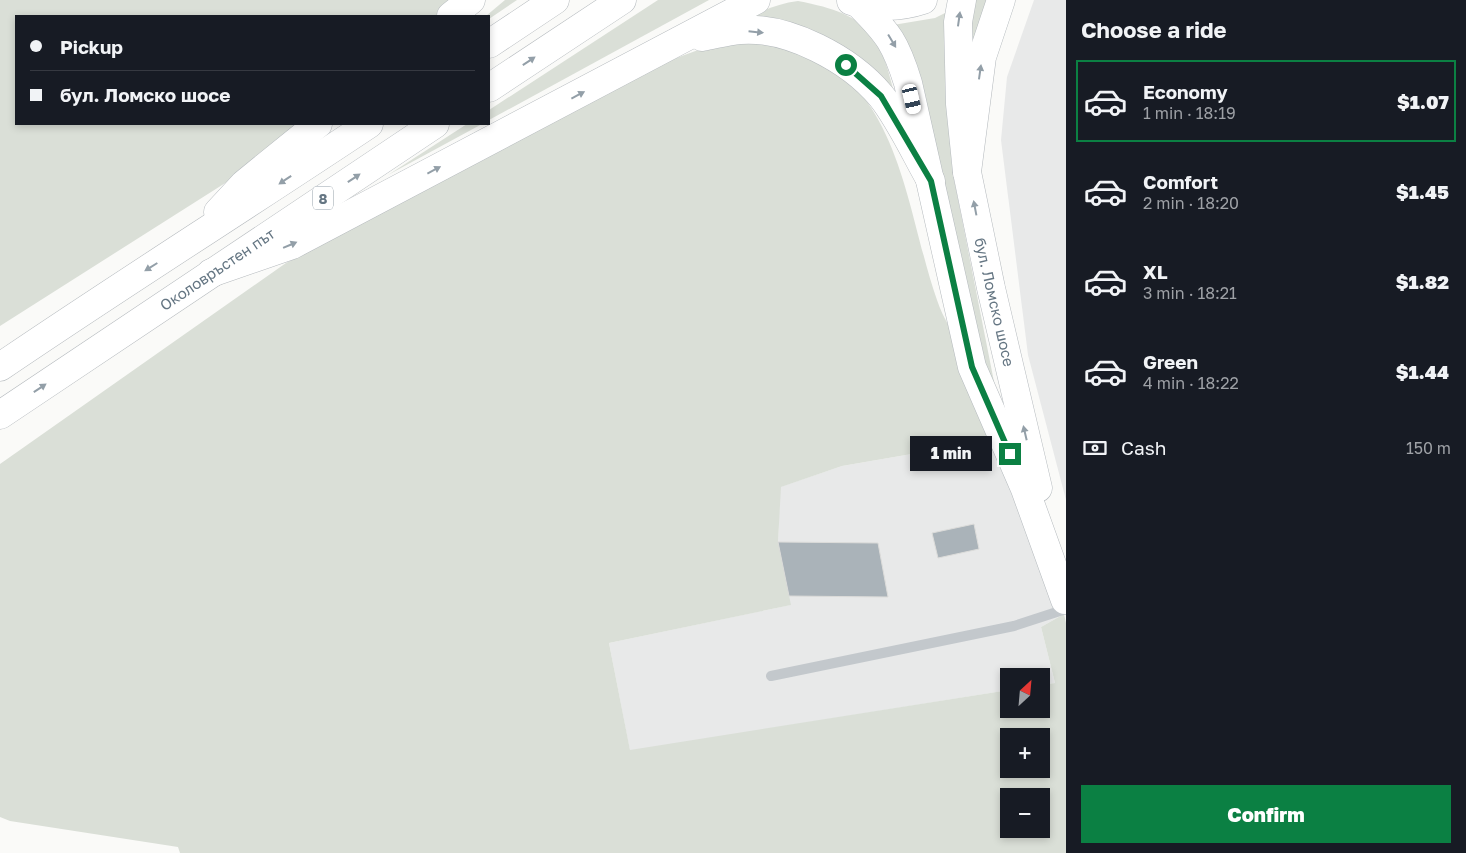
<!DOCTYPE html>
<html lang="en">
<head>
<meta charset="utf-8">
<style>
  body { margin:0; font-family:"Golos Text",sans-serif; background:#242831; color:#f1f3f6; height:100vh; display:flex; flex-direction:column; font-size:19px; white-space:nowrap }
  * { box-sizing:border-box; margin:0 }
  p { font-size:16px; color:#9ea1a6 }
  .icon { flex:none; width:28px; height:28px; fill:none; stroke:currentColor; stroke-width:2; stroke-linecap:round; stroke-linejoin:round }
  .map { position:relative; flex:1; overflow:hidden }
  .sheet { display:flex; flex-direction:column; background:#171b24; width:400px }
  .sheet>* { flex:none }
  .hud { position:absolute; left:15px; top:15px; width:475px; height:110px; border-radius:0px; box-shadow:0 2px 8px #0003; display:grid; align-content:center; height:110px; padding:0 15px; background:#171b24 }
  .needle { width:32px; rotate:26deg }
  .tools { position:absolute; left:1000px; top:668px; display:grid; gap:10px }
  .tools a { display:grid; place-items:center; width:50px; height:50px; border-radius:0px; background:#171b24; box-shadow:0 2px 8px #0003; font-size:25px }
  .end { position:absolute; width:22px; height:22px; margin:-11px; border:6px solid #0b8043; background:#fff; box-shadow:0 0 0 2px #fff }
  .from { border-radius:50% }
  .bubble { position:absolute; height:35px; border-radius:0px; background:#171b24; box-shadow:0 2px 8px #0003; font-size:16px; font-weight:800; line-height:35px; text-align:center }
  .car { position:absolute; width:15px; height:30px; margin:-15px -8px; border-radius:6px; box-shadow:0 0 4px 1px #0007; background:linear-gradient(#fff 24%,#345 0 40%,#fff 0 76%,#345 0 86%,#fff 0) }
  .hud b { display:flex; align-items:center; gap:18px; height:48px; font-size:19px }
  .hud b+b { border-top:1px solid #363941 }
  .hud i { width:12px; height:12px; background:#f1f3f6 }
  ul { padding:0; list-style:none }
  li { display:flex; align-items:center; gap:15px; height:82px; margin:0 10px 8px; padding:0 5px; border:2px solid transparent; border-radius:0px }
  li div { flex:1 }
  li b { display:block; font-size:19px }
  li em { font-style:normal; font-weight:800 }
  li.active { border-color:#0b8043 }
  li>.icon { width:45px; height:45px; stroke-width:1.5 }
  h2 { padding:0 15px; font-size:22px; line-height:60px }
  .pay { display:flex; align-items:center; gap:12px; height:55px; padding:0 15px; font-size:19px }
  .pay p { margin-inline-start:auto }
  .button { display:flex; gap:10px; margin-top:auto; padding:10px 15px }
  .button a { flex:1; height:58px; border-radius:0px; background:#0b8043; color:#fff; font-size:20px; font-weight:800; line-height:58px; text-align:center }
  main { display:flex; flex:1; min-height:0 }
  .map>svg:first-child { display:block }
  .built { fill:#e8e9e9 }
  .green { fill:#dadfd7; fill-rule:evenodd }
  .building { fill:#aab3b9; stroke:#dcdcda }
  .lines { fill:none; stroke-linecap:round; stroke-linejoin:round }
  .primary-casing { stroke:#b5babe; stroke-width:29 }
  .highway-casing { stroke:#b4b9bd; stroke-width:29 }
  .lane { stroke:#c3c8cc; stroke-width:10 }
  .primary { stroke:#fff; stroke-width:28 }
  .highway { stroke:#fff; stroke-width:28 }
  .oneway { fill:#939fa8 }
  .route { stroke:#0b8043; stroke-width:6 }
  .labels { text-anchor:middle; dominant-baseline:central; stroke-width:5; stroke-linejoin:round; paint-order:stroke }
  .shield { fill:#fff; stroke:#939fa8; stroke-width:1 }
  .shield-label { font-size:14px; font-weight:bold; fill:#657683 }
  .street-label { font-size:15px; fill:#657683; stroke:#fff }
</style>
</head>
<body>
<main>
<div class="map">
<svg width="1066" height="853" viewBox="0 0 1066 853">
  <rect width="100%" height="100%" fill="#fafaf8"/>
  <g class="built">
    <path d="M1034,0H1066V500L1028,355L1001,140L1007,77Z"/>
    <path d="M993,440L1064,614L1041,627L1055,683L1041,685V676H1009V690L630,751L609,643L790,605L778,542L780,487L842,466Z"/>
  </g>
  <g class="green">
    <path d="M0,0H454L435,16H16V124H312L296,138L0,326Z"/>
    <path d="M505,0H517L489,19V16H486Z"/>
    <path d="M658,0H709L489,120V110Z"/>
    <path d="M976,0H992L971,78L968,44Z"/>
    <path d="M798,1C872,15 881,35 897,105L883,90L734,25C755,14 774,4 798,1Z"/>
    <path d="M947,12L952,169L998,402L997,407L893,25L935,18Z"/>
    <path d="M723,41C750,42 775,43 801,52C901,85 907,216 937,300C943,319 956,336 963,354C975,382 983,412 993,440L842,466L781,487L778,542L791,605L609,643L630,750L1009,690V709H1041V685L1055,683L1041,627L1064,614L1066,623V853H180L178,847L10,821L0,817V464L286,263L668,61ZM1009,736H1041V769H1009ZM1009,796H1041V829H1009Z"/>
    <path d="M467,124H482L388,175Z"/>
  </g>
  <g class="building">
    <path d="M974,524L979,549L938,558L932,533Z"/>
    <path d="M778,542L878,543L888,597L789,596Z"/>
  </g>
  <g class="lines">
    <g class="primary-casing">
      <g id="primary">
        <path d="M962,0L958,22L960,104L967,172L991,288L1038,488"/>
        <path d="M851,1C872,9 902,7 923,0"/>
        <path d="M860,5C889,34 896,44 908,83L972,367L1025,489L1065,600"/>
      </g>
    </g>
    <g class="highway-casing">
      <g id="highway">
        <path d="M451,16L471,0"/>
        <path d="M702,37C714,35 727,31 740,30C788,26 850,59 881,96C899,118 916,155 931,181"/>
        <path d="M489,44L555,0"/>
        <path d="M489,88L622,0"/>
        <path d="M967,172L982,57L1001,0"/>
        <path d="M218,212L244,184L318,124"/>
        <path d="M211,273L292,245L756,0"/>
        <path d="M0,367C122,284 246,206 369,124"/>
        <path d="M0,415L435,124"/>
      </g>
    </g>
    <path class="lane" d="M771,676L1014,626L1066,609"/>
    <use href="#primary" class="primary"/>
    <use href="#highway" class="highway"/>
  </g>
  <defs><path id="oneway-solid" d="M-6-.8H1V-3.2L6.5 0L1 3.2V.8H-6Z" transform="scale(1.25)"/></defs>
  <g class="oneway">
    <use href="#oneway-solid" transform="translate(959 19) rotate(-82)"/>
    <use href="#oneway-solid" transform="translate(756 32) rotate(6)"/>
    <use href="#oneway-solid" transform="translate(892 41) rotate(59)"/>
    <use href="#oneway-solid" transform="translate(529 61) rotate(-34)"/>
    <use href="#oneway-solid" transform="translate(980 72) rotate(-82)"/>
    <use href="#oneway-solid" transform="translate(578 95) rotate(-28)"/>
    <use href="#oneway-solid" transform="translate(434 170) rotate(-28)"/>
    <use href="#oneway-solid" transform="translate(354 178) rotate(-34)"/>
    <use href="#oneway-solid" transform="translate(285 180) rotate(146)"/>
    <use href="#oneway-solid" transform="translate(975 208) rotate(-101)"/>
    <use href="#oneway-solid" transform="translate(290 245) rotate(-23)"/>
    <use href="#oneway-solid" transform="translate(151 267) rotate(148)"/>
    <use href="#oneway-solid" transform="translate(40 388) rotate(-34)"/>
    <use href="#oneway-solid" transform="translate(1025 433) rotate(-103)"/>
  </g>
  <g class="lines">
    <path class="route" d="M846,65L881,96L931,181L972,367L1010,454"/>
  </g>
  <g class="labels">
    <rect class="shield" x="313" y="186.5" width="20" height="23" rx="4"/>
    <g class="shield-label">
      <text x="323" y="198">8</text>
    </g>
    <g class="street-label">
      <text transform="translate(217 269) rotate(-34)">Околовръстен път</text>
      <text transform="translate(995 302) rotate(77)">бул. Ломско шосе</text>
    </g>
  </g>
</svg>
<div class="tools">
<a><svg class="needle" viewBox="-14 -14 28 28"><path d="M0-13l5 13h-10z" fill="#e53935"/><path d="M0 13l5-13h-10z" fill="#9ea1a6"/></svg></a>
<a>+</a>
<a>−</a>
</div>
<i class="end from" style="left:846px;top:65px"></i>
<i class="end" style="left:1010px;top:454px"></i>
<div class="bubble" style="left:910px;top:436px;width:82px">1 min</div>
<i class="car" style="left:912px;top:99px;rotate:167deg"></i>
<div class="hud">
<b><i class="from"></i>Pickup</b>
<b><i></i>бул. Ломско шосе</b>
</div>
</div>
<section class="sheet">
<h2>Choose a ride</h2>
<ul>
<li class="active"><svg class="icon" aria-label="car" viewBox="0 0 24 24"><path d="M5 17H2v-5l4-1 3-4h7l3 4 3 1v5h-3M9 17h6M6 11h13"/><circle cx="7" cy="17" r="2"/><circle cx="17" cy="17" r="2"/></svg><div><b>Economy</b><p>1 min · 18:19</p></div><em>$1.07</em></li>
<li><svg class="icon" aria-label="car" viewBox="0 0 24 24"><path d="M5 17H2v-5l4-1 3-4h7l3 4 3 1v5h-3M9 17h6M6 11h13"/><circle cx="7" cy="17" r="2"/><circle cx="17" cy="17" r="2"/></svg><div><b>Comfort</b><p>2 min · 18:20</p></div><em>$1.45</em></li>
<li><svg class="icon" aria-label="car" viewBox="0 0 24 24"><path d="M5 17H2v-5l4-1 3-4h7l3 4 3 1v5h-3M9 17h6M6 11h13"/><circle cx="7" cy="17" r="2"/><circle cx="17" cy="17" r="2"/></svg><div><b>XL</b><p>3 min · 18:21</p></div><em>$1.82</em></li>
<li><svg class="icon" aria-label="car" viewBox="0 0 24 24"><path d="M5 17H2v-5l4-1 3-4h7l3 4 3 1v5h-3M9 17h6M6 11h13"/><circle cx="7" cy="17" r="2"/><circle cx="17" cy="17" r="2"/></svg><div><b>Green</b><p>4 min · 18:22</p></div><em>$1.44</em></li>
</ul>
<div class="pay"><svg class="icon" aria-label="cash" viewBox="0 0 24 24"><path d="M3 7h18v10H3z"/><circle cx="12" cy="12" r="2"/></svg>Cash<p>150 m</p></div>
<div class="button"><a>Confirm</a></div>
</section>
</main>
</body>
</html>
